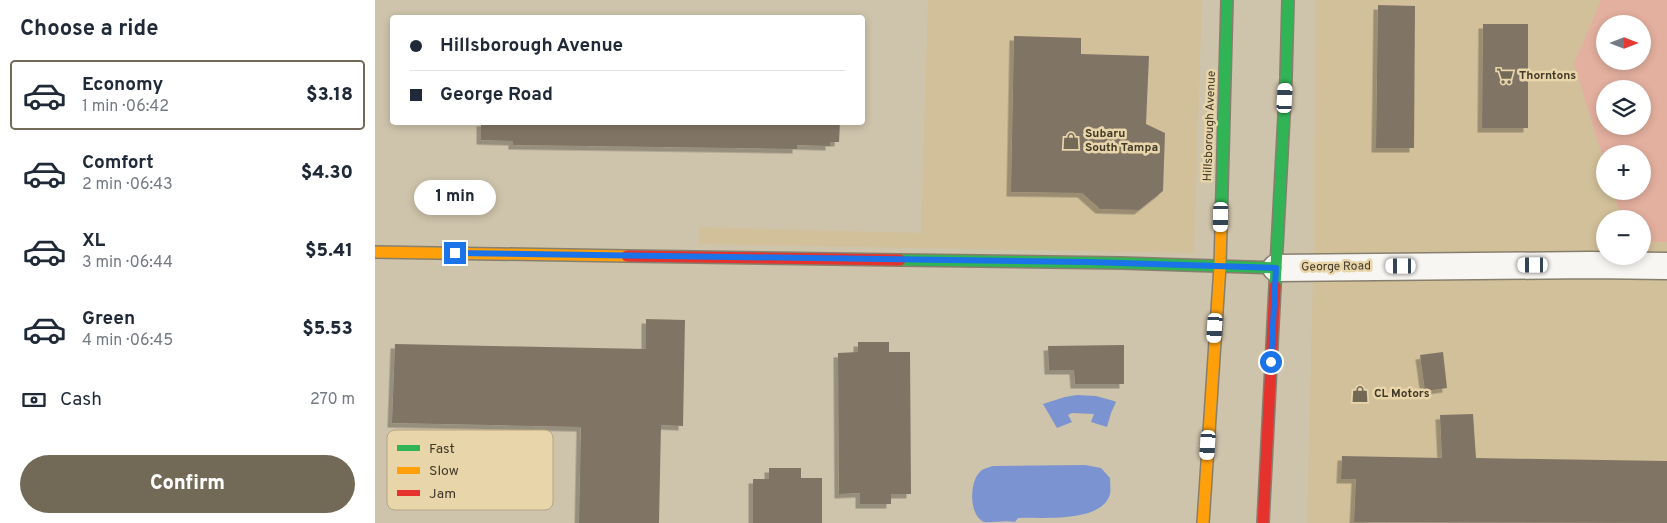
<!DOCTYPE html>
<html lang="en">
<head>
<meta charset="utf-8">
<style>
  body { margin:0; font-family:Overpass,sans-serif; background:#f2f2f3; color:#1f2937; height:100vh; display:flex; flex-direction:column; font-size:19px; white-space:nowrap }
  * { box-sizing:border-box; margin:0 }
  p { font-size:16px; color:#747a83 }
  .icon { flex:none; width:28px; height:28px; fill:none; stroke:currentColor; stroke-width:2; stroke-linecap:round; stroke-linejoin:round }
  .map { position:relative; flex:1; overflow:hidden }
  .panel { display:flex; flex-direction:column; background:#fff; width:375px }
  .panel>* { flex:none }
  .banner { position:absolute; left:15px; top:15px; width:475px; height:110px; border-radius:5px; box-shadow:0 2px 8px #0003; display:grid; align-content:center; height:110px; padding:0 20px; background:#fff }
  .needle { width:32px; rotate:90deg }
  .buttons { position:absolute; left:1221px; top:15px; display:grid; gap:10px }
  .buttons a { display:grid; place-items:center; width:55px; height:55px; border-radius:50%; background:#fff; box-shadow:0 2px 8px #0003; font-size:25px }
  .end { position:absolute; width:22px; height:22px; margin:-11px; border:6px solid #1a73e8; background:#fff; box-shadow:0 0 0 2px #fff }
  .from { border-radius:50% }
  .bubble { position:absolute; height:35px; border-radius:18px; background:#fff; box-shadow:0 2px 8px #0003; font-size:16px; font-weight:800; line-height:35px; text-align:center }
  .car { position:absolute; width:15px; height:30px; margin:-15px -8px; border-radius:6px; box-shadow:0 0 4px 1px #0007; background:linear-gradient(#fff 24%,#345 0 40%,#fff 0 76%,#345 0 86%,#fff 0) }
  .banner b { display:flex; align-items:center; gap:18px; height:48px; font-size:19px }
  .banner b+b { border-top:1px solid #e0e1e3 }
  .banner i { width:12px; height:12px; background:#1f2937 }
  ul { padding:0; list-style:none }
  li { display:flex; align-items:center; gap:15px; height:70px; margin:0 10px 8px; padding:0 10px; border:2px solid transparent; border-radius:5px }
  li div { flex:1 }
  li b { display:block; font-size:19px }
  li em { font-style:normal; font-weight:800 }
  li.on { border-color:#726956 }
  li>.icon { width:45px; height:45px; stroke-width:1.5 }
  h2 { padding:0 20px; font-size:22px; line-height:60px }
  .pay { display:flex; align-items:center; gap:12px; height:55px; padding:0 20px; font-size:19px }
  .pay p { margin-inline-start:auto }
  .button { display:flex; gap:10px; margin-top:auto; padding:10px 20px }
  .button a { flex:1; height:58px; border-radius:30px; background:#726956; color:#fff; font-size:20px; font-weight:800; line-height:58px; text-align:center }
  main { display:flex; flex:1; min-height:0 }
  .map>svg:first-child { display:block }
  .built { fill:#d2c09a }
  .green { fill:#e3af9f; fill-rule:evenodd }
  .water { fill:#7b93d0 }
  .building { fill:#807565; filter:url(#shadow) }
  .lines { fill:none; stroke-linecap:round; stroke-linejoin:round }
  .street-casing { stroke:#877f6d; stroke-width:29 }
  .fast-casing { stroke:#877f6d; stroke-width:14 }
  .slow-casing { stroke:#877f6d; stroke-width:14 }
  .jam-casing { stroke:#877f6d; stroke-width:14 }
  .street { stroke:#f8f6f2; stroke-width:26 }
  .fast { stroke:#30b455; stroke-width:11 }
  .slow { stroke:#ff9f0a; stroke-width:11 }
  .jam { stroke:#e5322d; stroke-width:11 }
  .route { stroke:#1a73e8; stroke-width:6 }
  .labels { text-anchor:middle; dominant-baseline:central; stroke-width:5; stroke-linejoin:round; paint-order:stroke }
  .poi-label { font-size:12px; font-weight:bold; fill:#413928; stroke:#e9d5aa; text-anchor:start }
  .street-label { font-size:12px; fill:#413928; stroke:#e9d5aa }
  .key { fill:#e9d5aa; stroke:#b7a683; stroke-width:1 }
  .key-label { font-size:14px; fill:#413928 }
</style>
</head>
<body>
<main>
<section class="panel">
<h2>Choose a ride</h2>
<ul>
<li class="on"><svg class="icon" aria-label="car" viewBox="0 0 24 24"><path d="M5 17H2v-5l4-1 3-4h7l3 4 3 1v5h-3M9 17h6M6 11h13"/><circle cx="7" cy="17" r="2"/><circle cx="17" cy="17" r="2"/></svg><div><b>Economy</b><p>1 min · 06:42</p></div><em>$3.18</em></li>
<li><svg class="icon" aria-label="car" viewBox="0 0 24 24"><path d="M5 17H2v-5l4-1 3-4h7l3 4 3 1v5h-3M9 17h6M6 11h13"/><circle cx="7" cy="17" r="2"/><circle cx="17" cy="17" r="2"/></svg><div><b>Comfort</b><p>2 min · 06:43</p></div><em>$4.30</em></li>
<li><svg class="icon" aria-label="car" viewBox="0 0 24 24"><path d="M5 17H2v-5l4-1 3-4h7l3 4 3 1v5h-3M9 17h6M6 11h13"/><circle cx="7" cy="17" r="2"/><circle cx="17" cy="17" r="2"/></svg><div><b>XL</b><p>3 min · 06:44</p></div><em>$5.41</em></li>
<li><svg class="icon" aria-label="car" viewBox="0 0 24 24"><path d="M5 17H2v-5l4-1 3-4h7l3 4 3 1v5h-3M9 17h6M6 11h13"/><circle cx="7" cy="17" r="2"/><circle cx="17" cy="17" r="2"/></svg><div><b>Green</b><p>4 min · 06:45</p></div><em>$5.53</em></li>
</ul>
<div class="pay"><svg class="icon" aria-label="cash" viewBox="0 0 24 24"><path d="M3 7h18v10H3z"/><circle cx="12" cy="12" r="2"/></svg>Cash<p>270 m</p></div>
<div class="button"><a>Confirm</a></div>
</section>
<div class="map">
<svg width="1292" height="523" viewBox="0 0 1292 523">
  <defs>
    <filter id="shadow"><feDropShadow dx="-4.5" dy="4.5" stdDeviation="0" flood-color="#0004"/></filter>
  </defs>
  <rect width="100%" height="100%" fill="#cec3ab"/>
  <g class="built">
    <path d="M553,0H827L819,253L324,244V227L546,233Z"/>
    <path d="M940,0H1226L1199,64L1230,164V191H1238L1247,219H1230V253L939,255Z"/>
    <rect x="1268" y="242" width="24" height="12"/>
    <path d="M1215,277L1292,278V523H932L938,279Z"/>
  </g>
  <path class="green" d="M1226,0H1292V242H1268V219H1247L1238,191H1268V154H1230V164L1199,64ZM1230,24H1268V61H1230ZM1230,89H1268V126H1230Z"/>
  <g class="water">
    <path d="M702,395L721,396L739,401L741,402L736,413L732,427L716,422L719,414L697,413L693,415L697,422L682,428L668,404L690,397Z"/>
    <path d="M710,465L726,468L735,478C735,483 736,489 735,494C727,523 669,517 643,518L640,522C630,520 616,523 609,522C593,515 594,479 607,470C610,468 615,467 618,466Z"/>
  </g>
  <g class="building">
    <path d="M1003,5L1040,6L1039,148H1001Z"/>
    <path d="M1108,24H1153V128H1107Z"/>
    <path d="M639,36L706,38V54L774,56L771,124L790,133L788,191L764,210L725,209L707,193L636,192Z"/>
    <path d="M106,122H465L464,142H455V146L422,145V149L138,145V141L106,140Z"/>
    <path d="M271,319L310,320L308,426L286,425L284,523H204L206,427L17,423L20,344L271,349Z"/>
    <path d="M483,342H514V352H535L536,494H516V504H485V493L464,494L463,353L483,352Z"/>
    <path d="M749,345V384H700L699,370H674L673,346Z"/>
    <path d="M1068,352L1072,388L1050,391L1045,355Z"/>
    <path d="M1098,414L1101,458L1292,461V523L979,522L981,479H966L967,456L1067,458L1065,415Z"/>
    <path d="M394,468H426V478H447V523H378V479H394Z"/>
  </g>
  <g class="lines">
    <g class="street-casing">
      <path id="street" d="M901,268L1215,265L1292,266"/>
    </g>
    <g class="fast-casing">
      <g id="fast">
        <path d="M846,228L852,0"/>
        <path d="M525,260L746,263L901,268"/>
        <path d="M900,286L911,78L913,0"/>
      </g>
    </g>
    <g class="slow-casing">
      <g id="slow">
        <path d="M0,252L252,256"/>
        <path d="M828,523L845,266L846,228"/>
      </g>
    </g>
    <g class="jam-casing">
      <g id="jam">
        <path d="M252,256L525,260"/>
        <path d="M888,523L900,286"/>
      </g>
    </g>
    <use href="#street" class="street"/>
    <use href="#fast" class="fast"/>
    <use href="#slow" class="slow"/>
    <use href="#jam" class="jam"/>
  </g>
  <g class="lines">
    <path class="route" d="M80,253L713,262L901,268L896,362"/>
  </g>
  <defs>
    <g id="supermarket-bare" transform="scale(1.35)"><path d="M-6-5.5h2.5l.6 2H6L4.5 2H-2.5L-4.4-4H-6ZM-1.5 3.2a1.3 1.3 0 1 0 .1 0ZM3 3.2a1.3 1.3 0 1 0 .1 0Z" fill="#726956" stroke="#e9d5aa" stroke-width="2.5" paint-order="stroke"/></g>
    <g id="shop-bare" transform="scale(1.35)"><path d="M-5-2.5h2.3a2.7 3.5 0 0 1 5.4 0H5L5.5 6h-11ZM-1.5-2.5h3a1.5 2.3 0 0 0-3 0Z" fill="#726956" stroke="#e9d5aa" stroke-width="2.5" paint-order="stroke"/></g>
  </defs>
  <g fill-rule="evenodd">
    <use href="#supermarket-bare" x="1130" y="76"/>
    <use href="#shop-bare" x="696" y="141"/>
    <use href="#shop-bare" x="985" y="394"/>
  </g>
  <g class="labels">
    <g class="poi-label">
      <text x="1144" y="76">Thorntons</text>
      <text x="710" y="134">Subaru<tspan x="710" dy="14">South Tampa</tspan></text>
      <text x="999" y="394">CL Motors</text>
    </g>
    <g class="street-label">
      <text transform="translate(835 126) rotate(-88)">Hillsborough Avenue</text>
      <text transform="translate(961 267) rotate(-1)">George Road</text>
    </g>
  </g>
  <rect x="12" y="430" width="166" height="80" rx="8" class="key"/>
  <rect x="22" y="445" width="23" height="6" fill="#30b455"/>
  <rect x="22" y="467" width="23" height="7" fill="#ff9f0a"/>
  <rect x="22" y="490" width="23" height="6" fill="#e5322d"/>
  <g class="key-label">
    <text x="54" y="453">Fast</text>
    <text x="54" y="475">Slow</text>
    <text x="54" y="498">Jam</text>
  </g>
</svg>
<div class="buttons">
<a><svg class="needle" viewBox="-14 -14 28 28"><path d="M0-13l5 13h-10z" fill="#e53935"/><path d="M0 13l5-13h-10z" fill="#747a83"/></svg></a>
<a><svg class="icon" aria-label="layers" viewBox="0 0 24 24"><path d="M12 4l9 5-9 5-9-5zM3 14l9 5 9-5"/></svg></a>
<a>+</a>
<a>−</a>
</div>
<i class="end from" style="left:896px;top:362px"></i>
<i class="end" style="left:80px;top:253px"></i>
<div class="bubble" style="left:39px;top:180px;width:82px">1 min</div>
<i class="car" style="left:910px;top:98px;rotate:3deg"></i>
<i class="car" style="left:846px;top:217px;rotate:181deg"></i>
<i class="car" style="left:1158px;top:265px;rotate:270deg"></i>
<i class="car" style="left:1026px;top:266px;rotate:270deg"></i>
<i class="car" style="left:840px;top:328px;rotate:184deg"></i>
<i class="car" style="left:833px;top:445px;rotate:184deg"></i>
<div class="banner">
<b><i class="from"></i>Hillsborough Avenue</b>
<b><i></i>George Road</b>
</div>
</div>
</main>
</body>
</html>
